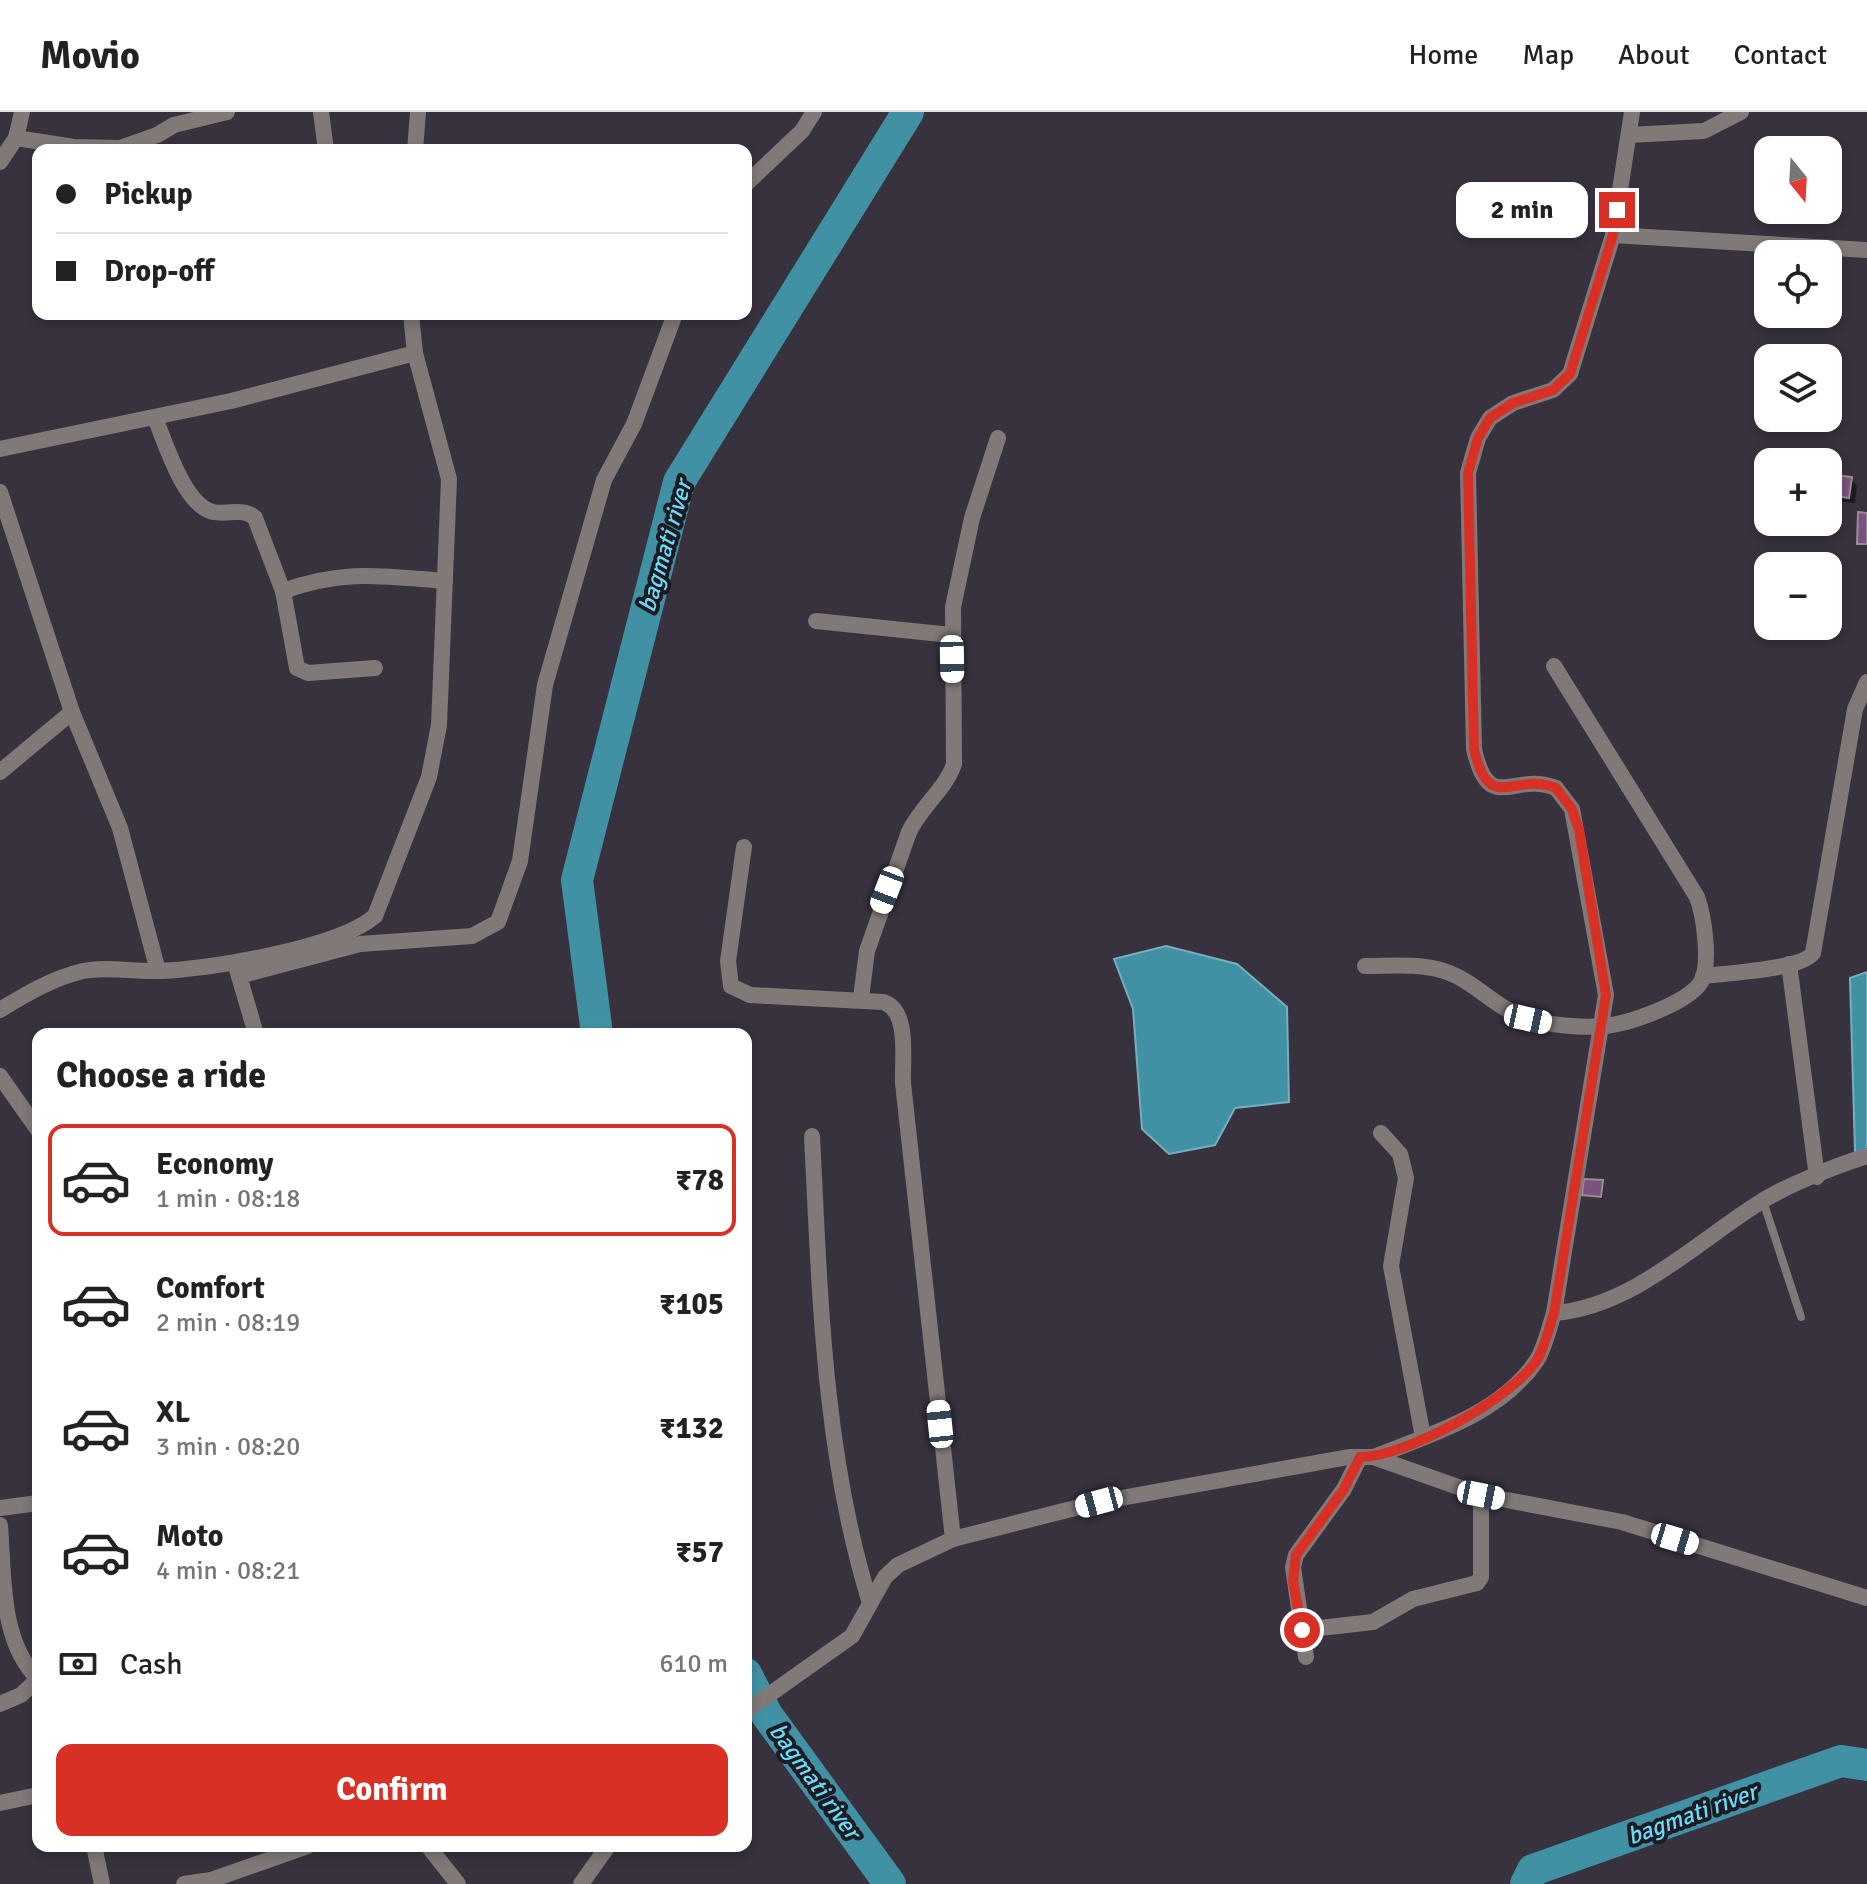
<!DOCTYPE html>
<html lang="en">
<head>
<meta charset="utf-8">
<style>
  body { margin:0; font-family:Signika,sans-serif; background:#f6f6f6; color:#222; height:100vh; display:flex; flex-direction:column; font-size:30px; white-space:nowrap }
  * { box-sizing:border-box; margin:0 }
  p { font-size:26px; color:#767676 }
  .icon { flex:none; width:44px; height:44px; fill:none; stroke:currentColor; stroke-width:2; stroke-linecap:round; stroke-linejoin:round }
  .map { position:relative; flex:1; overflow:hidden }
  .panel { position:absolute; left:32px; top:916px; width:720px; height:824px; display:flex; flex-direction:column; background:#fff; border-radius:16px; box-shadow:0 4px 12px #0003 }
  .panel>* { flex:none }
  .guide { position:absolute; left:32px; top:32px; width:720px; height:176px; border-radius:16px; box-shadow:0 4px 12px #0003; display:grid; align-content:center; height:176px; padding:0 24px; background:#fff }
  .needle { width:52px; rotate:162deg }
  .controls { position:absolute; left:1754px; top:24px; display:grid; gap:16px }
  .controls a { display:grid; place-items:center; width:88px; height:88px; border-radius:16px; background:#fff; box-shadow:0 4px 12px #0003; font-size:40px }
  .end { position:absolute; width:36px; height:36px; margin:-18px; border:10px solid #d93025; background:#fff; box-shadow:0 0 0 4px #fff }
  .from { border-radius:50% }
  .bubble { position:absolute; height:56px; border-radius:16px; background:#fff; box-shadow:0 4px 12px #0003; font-size:26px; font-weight:800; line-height:56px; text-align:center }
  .car { position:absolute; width:24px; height:48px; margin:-24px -12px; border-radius:10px; box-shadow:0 0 6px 2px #0007; background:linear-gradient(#fff 24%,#345 0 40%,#fff 0 76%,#345 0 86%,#fff 0) }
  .guide b { display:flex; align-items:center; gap:28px; height:76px; font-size:30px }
  .guide b+b { border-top:2px solid #e0e0e0 }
  .guide i { width:20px; height:20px; background:#222 }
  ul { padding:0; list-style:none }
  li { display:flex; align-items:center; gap:24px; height:112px; margin:0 16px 12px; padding:0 8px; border:4px solid transparent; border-radius:16px }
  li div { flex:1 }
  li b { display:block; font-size:30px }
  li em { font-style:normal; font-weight:800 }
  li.selected { border-color:#d93025 }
  li>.icon { width:72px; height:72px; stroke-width:1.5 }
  h2 { padding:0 24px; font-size:36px; line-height:96px }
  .pay { display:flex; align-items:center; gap:20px; height:88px; padding:0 24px; font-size:30px }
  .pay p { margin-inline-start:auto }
  .primary-button { display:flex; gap:16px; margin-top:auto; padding:16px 24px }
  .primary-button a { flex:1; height:92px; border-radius:16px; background:#d93025; color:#fff; font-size:32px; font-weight:800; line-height:92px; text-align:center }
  header { display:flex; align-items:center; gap:48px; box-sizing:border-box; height:112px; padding:0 40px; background:#fff; border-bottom:2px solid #e0e0e0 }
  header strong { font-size:38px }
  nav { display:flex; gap:44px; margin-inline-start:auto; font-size:28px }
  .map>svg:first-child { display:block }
  .water { fill:#4191a5; stroke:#77aebe; stroke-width:2 }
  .shadow { fill:#0007 }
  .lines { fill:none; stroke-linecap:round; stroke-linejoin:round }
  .river { stroke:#4191a5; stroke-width:32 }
  .building { fill:#7b527e; stroke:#988c98; stroke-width:2 }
  .service { stroke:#807978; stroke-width:8 }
  .minor { stroke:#807978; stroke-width:16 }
  .tertiary { stroke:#807978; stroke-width:16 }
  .route { stroke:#d93025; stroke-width:10 }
  .labels { text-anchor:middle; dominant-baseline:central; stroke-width:8; stroke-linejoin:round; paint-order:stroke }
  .water-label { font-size:24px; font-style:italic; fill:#67dcf9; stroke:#1d1b21 }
</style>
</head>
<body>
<header>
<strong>Movio</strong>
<nav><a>Home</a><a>Map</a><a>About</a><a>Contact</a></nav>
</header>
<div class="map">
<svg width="1867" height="1772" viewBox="0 0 1867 1772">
  <rect width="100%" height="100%" fill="#37323e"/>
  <g class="water">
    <path d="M1166,834L1237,852L1287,895L1289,990L1235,996L1215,1033L1169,1042L1142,1017L1133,897L1114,847Z"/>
    <path d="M1867,860V1038L1855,1040L1850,866Z"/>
  </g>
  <g class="shadow">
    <path d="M1828,364L1851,367L1857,374L1855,391L1828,388Z"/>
    <path d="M1602,1070L1603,1087L1584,1083Z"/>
  </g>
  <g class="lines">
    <g class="river">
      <path d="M597,922L577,768L679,370L908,0"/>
      <path d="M746,1562L767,1603L890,1772"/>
      <path d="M1526,1772L1533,1758L1841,1649L1867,1653"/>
    </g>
  </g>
  <g class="building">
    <path d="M1828,362L1852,365L1849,386L1828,383Z"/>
    <path d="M1858,400L1867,401V432H1857Z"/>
    <path d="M1584,1067L1603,1068L1601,1085L1582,1083Z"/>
  </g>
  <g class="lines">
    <path class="service" d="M1763,1089L1801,1205"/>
    <g class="minor">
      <path d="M321,0L326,38"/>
      <path d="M1629,23L1704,19L1741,0"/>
      <path d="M16,26L74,35L120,36L157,23L174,13L227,0"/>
      <path d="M415,38L418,0"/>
      <path d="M0,50L16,26L22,0"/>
      <path d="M746,72L802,19L814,0"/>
      <path d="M1613,123L1867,138"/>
      <path d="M155,306C166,332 184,393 213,400C228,403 244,395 255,406L283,479L297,556L308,561L375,556"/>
      <path d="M0,337L231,289L415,241"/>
      <path d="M0,380L72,600L0,660"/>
      <path d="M283,479C345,457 380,464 445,469"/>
      <path d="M816,509L951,523"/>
      <path d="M72,600L120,716L158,859"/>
      <path d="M744,735L728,849L731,874L750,883L883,890C910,898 902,948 903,971L953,1427"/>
      <path d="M1789,852L1817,1065"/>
      <path d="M236,854L256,922"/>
      <path d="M1365,854C1391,854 1419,851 1444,859C1476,869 1496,898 1529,907C1550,913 1580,916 1602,914C1627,913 1688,891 1701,870C1711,852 1704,804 1697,785L1554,554"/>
      <path d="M239,864L360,832L472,824L498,810L520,749L545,573L604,368L634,312L675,202"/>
      <path d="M1703,864C1727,861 1801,858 1813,841L1855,597L1867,570"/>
      <path d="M861,886L867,839L909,720C921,695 947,675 954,652L953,495L972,406L998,326"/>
      <path d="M0,898C26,882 53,866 83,859C108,854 132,860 157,859C207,858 338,836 375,804L429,665L439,613L449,367L415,241L411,202"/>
      <path d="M0,964L38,1018"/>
      <path d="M1381,1021L1400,1042L1406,1066L1391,1154L1423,1325"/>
      <path d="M812,1024C820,1181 823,1340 870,1491"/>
      <path d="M1554,1201C1632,1195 1695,1131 1759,1091C1787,1073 1835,1054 1867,1044"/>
      <path d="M1373,1345C1430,1323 1501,1302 1537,1248C1545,1235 1549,1216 1554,1201L1606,883L1572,697L1556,676C1513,659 1489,704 1474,637L1468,361L1478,326L1490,306L1513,291L1553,278L1570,262L1613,123L1632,0"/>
      <path d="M0,1413C4,1465 0,1529 38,1567"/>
      <path d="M1302,1518L1373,1510L1413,1487L1477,1471L1481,1465V1383"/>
      <path d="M1306,1545L1293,1455L1296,1443L1344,1377L1360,1345"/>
      <path d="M0,1592L21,1583L38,1567"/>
      <path d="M746,1599L852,1524L885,1465L898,1453L953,1427L1099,1390L1349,1345H1373L1481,1383L1622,1410L1867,1486"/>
      <path d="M0,1691L38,1683"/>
      <path d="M94,1734L102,1772"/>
      <path d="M184,1772L211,1768L308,1734"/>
      <path d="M581,1772L608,1734"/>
    </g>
    <g class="tertiary">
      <path d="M0,1396L38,1391"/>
      <path d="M428,1734L458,1772"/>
    </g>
  </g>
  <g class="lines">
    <path class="route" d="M1302,1518L1293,1469L1296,1443L1344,1377L1360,1345C1406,1345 1511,1287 1537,1248C1545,1235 1549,1216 1554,1201L1606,883L1579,718L1572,697L1556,676C1514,659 1489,704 1474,637L1468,361L1478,326L1490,306L1513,291L1553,278L1570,262L1613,123L1617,98"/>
  </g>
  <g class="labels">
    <g class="water-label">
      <text transform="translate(665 434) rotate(-74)">bagmati river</text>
      <text transform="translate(815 1669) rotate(54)">bagmati river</text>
      <text transform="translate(1692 1702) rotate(-20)">bagmati river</text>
    </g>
  </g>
</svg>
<div class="controls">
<a><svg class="needle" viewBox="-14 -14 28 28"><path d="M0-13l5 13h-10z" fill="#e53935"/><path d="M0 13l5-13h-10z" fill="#767676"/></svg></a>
<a><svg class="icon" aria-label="locate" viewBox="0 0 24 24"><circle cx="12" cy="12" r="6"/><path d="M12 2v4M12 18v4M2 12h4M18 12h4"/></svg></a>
<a><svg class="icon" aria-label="layers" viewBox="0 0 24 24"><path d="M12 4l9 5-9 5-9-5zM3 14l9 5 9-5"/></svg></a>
<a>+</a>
<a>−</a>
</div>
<i class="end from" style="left:1302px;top:1518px"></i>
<i class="end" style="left:1617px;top:98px"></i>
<div class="bubble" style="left:1456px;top:70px;width:132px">2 min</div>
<i class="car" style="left:952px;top:547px;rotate:179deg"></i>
<i class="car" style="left:887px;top:778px;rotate:201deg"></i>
<i class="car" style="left:1528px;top:907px;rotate:102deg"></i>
<i class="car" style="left:940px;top:1312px;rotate:354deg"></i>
<i class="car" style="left:1481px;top:1383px;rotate:101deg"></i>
<i class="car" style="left:1099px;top:1390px;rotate:255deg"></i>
<i class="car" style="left:1675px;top:1427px;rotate:107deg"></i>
<div class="guide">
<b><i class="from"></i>Pickup</b>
<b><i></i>Drop-off</b>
</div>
<section class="panel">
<h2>Choose a ride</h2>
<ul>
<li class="selected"><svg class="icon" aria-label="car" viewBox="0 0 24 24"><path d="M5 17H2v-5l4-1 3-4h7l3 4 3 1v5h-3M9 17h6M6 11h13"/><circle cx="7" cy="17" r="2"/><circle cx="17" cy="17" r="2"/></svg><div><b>Economy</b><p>1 min · 08:18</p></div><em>₹78</em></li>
<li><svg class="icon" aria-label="car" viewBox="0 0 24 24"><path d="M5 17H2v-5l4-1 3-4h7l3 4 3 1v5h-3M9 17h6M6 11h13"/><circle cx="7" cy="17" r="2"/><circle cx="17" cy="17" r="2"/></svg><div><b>Comfort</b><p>2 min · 08:19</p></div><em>₹105</em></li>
<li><svg class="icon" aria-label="car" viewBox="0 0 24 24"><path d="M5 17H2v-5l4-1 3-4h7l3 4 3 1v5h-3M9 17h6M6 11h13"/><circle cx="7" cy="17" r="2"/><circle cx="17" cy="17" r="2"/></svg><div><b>XL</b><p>3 min · 08:20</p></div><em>₹132</em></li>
<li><svg class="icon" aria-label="car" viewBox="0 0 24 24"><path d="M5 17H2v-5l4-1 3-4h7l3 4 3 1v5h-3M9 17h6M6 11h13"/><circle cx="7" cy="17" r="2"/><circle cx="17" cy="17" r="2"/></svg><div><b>Moto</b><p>4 min · 08:21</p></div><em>₹57</em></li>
</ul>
<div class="pay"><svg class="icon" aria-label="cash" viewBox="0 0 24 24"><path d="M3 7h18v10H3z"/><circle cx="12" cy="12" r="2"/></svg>Cash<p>610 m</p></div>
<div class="primary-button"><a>Confirm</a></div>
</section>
</div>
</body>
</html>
